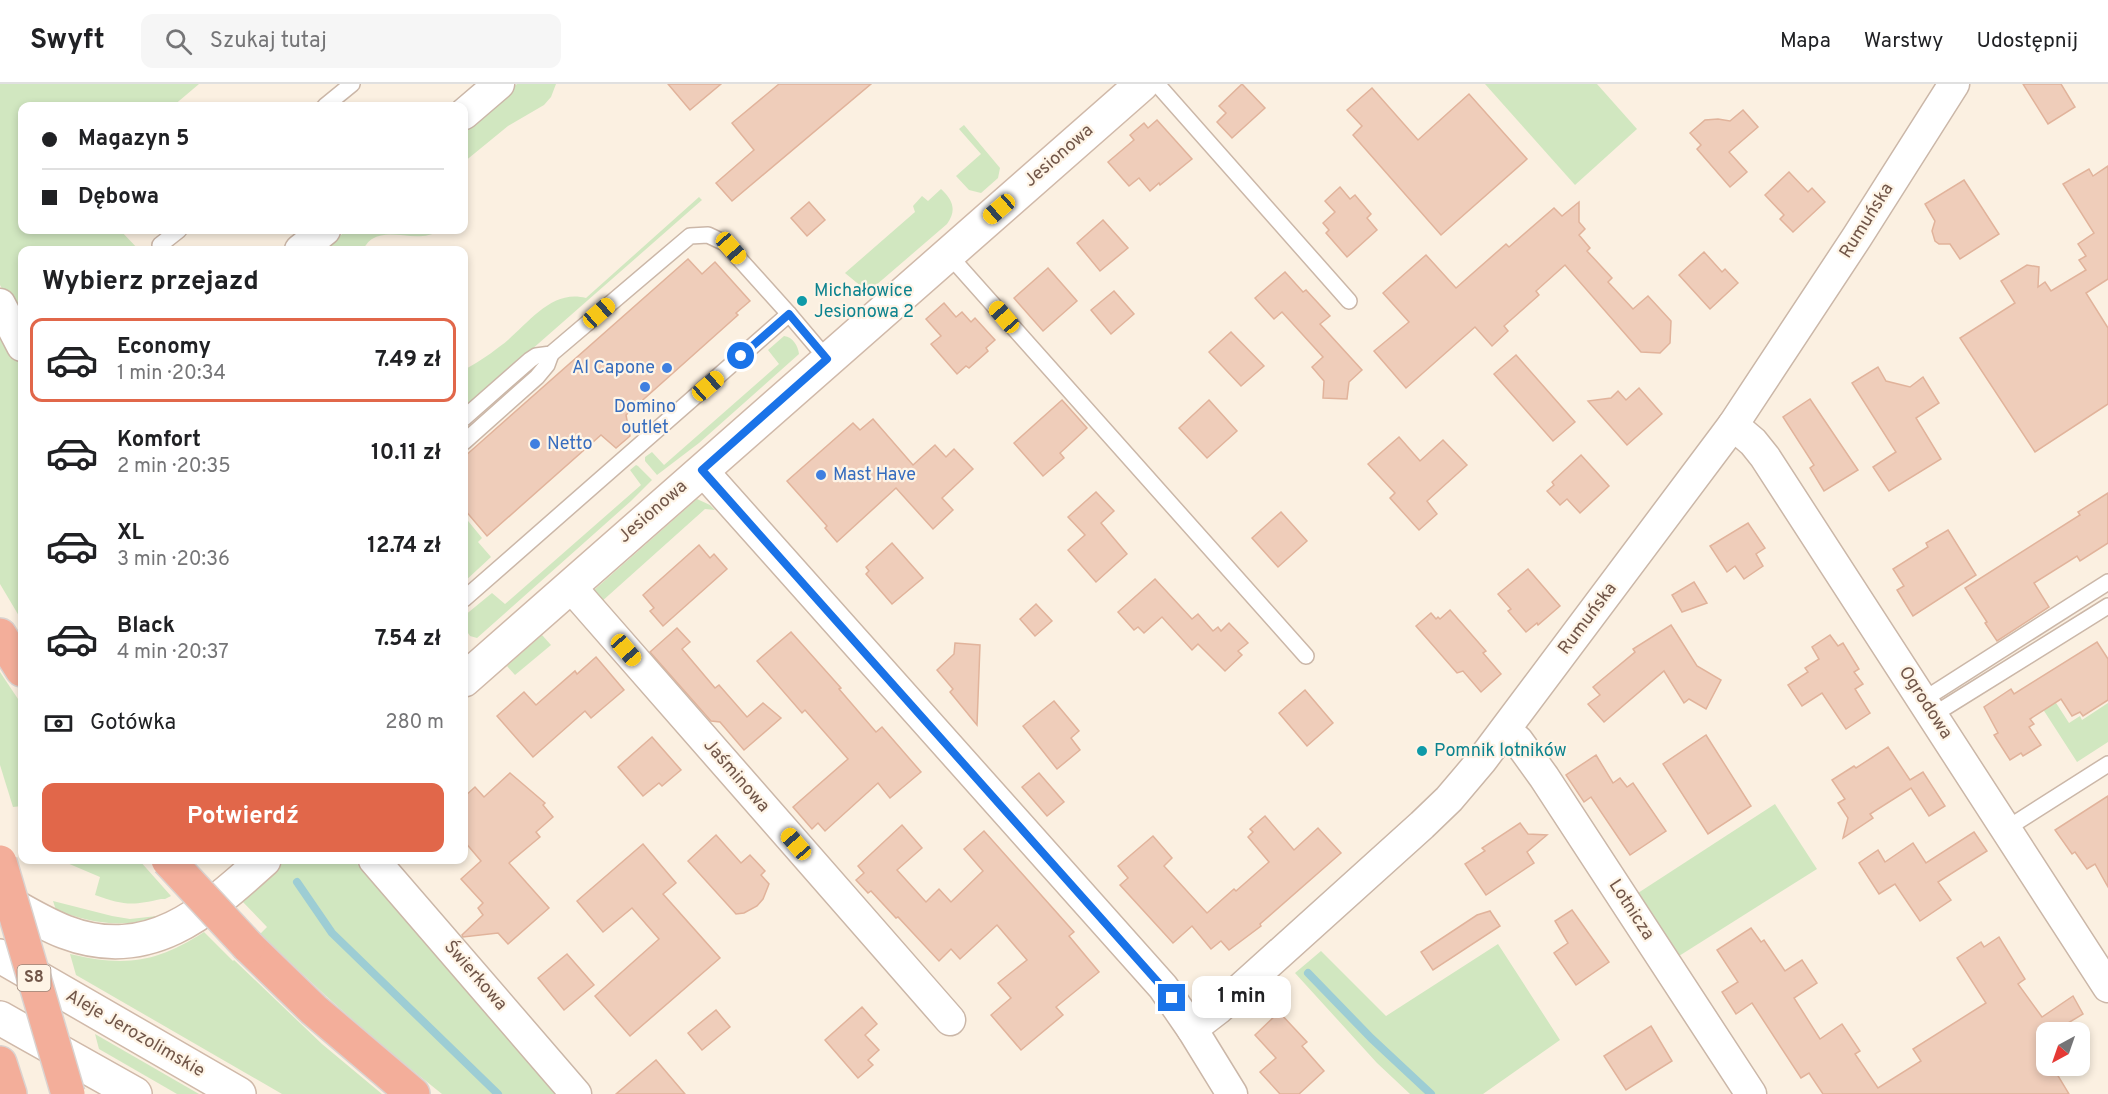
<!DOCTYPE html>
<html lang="pl">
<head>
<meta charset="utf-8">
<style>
  body { margin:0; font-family:Overpass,sans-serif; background:#f6f6f6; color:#202124; height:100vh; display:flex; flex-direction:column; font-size:22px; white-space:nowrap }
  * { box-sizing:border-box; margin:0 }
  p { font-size:20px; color:#757577 }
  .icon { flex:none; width:33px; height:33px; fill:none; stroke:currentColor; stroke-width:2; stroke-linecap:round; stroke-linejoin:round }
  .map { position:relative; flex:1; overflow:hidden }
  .sheet { position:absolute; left:18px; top:162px; width:450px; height:618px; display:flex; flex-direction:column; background:#fff; border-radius:12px; box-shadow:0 3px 9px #0003 }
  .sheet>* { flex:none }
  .hud { position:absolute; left:18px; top:18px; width:450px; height:132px; border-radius:12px; box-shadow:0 3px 9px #0003; display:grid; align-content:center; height:132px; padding:0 24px; background:#fff }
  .needle { width:39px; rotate:220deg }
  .buttons { position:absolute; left:2036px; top:938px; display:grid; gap:12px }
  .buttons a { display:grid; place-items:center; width:54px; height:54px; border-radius:12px; background:#fff; box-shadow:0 3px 9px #0003; font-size:30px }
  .end { position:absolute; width:27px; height:27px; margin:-14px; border:8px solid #1a73e8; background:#fff; box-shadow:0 0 0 3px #fff }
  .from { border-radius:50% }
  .bubble { position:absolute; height:42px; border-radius:12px; background:#fff; box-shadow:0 3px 9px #0003; font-size:20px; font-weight:700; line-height:42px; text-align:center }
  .car { position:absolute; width:18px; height:36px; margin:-18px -9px; border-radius:8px; box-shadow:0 0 4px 2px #0007; background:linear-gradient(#f5c518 24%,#345 0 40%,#f5c518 0 76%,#345 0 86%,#f5c518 0) }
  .hud b { display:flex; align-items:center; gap:21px; height:57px; font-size:22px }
  .hud b+b { border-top:2px solid #e0e0e0 }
  .hud i { width:15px; height:15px; background:#202124 }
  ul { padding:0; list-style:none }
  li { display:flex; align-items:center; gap:18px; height:84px; margin:0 12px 9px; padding:0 12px; border:3px solid transparent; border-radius:12px }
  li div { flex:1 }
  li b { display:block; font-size:22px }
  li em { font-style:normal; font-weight:700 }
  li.on { border-color:#e1674a }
  li>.icon { width:54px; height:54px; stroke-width:1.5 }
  h2 { padding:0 24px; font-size:27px; line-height:72px }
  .pay { display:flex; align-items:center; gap:15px; height:66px; padding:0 24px; font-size:22px }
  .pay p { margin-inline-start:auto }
  .primary-button { display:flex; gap:12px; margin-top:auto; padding:12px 24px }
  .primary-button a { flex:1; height:69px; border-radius:12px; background:#e1674a; color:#fff; font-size:24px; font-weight:700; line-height:69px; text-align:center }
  header { display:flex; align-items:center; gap:36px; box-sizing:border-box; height:84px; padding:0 30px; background:#fff; border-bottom:2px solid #e0e0e0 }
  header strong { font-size:28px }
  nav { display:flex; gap:33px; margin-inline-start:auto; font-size:21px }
  .search { width:420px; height:54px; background:#f6f6f6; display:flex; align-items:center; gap:15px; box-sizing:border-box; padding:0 21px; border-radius:12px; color:#757577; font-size:22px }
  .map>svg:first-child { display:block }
  .green { fill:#d1e7c0 }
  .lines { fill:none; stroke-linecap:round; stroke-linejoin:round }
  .stream { stroke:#9dcdd4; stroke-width:8 }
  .building { fill:#efcdba; stroke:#e1b39b; stroke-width:1.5 }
  .lane-casing { stroke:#cbb7a8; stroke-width:18 }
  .street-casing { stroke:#cbb7a8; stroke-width:33 }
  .secondary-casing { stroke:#d0b9a9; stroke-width:36 }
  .highway-casing { stroke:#dad3d0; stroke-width:36 }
  .lane { stroke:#fff; stroke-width:15 }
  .street { stroke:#fff; stroke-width:30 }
  .secondary { stroke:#fff; stroke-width:33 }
  .highway { stroke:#f3ae9a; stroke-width:33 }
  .highway-bridge-casing { stroke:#dad3d0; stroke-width:36; stroke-linecap:butt }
  .highway-bridge { stroke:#f3ae9a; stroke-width:33 }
  .route { stroke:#1a73e8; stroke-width:8 }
  .culture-dot { fill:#0f9aa8; stroke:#fef4e6; stroke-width:2 }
  .shop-dot { fill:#3f7fe0; stroke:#fef4e6; stroke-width:2 }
  .labels { text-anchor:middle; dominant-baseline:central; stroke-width:4.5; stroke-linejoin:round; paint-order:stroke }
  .shield { fill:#fef4e6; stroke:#9b8578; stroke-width:1.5 }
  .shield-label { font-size:16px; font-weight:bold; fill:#715649 }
  .street-label { font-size:18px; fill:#715649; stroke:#fef4e6 }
  .culture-label { font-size:18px; fill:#0d838f; stroke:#fef4e6; text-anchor:start }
  .shop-label { font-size:18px; fill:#366cbe; stroke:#fef4e6; text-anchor:start }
</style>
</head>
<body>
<header>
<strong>Swyft</strong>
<div class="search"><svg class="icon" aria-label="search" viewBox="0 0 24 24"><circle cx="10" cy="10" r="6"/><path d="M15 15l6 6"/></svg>Szukaj tutaj</div>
<nav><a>Mapa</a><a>Warstwy</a><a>Udostępnij</a></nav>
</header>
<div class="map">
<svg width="2108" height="1010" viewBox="0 0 2108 1010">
  <rect width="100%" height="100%" fill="#fbf0e1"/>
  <g class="green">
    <path d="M0,0H199L173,22H22V146H120L139,166H22V243L0,201Z"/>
    <path d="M517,0H556L551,13L544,21L508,42L464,78V46Z"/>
    <path d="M1485,0H1597L1637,45L1575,101Z"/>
    <path d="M964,41L1000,84L998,94L981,109L969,106L956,92L981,70L959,45Z"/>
    <path d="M941,105C953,116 957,126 947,140L868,208L845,189L915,128L913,122L922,112L928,117Z"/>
    <path d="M699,113L702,116L464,325V286C475,280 489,271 499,263C525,245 549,204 586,214Z"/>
    <path d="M347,146H440C418,161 392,143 372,155C368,157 365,163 362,166H323Z"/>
    <path d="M0,240L22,282V537L0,500Z"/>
    <path d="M784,252C793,253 798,262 799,270L699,359L657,391L645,377V373L652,368L664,381L779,280L768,266Z"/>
    <path d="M636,381L638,382L652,396L631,417L477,554L470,552L464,543V532L492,509L505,520L641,401L630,386Z"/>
    <path d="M697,415L710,421L715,426L705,425L600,519L593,507Z"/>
    <path d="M464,432L482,454L478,458L491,473L464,498Z"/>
    <path d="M542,551L551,561L515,591L507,582Z"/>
    <path d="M0,588L22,621V722L13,723L0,681Z"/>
    <path d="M2040,594L2069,639L2080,632L2082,636L2108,619V658L2077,678L2028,602Z"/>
    <path d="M1775,720L1817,785L1679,872L1638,809Z"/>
    <path d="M60,776H139L171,812L165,815H161C132,822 123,821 95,811L100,793Z"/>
    <path d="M286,776H354L465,903L555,1010H442L381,961L326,912L260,850L267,843L241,816Z"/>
    <path d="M53,817L112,832L130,835L157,832C124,846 88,838 56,826Z"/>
    <path d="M204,848L233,877L234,876L322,960L382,1010H282L76,891L70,870C125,883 156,879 204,848Z"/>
    <path d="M1498,860L1560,956L1483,1010H1410L1377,979L1295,889L1321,867L1386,932Z"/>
    <path d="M95,950L199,1010H177L99,965Z"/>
  </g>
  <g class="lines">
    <g class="stream">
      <path d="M297,798L332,849L498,1010"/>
      <path d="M1308,889L1371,954L1431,1010"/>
    </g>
  </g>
  <g class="building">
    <path d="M668,0H721L690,26Z"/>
    <path d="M779,0H871L732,117L716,99L754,66L732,39Z"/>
    <path d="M1242,0L1265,24L1232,54L1217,38L1226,29L1219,22Z"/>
    <path d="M2023,0H2061L2075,23L2048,40Z"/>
    <path d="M1372,4L1418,56L1469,10L1527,75L1441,151L1353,51L1362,42L1347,26Z"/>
    <path d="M1743,26L1758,43L1729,68L1747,88L1730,103L1697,65L1701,61L1690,49L1705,36L1718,35L1730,37Z"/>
    <path d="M1157,36L1192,75L1160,101L1159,99L1150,107L1139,94L1129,102L1108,78L1134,56L1130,51L1144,39L1148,44Z"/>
    <path d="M2108,82V195L2086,209L2108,244V320L2035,368L1960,254L2015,219L2001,197L2027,181L2039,183L2038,203L2045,198L2051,207L2086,186L2079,176L2086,172L2078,160L2094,149L2063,100L2089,85L2093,92Z"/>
    <path d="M1789,88L1808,108L1812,104L1825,118L1793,148L1780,135L1784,131L1765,111Z"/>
    <path d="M1964,96L1999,150L1960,175L1950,160H1939L1935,157L1932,147L1935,137L1925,120Z"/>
    <path d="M1340,103L1350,115L1355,111L1371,130L1367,134L1377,146L1347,173L1326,149L1329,146L1323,139L1335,128L1325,117Z"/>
    <path d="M809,118L825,136L807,152L791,134Z"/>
    <path d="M1579,118V138L1585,145L1579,151L1590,164L1587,167L1612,194L1608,198L1633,225L1648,212L1671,237L1670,259L1660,269L1641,268L1565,181L1536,207L1539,211L1504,242L1508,247L1492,262L1475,243L1406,304L1374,267L1409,238L1383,209L1426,171L1456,204L1506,160L1509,163L1554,124L1562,132Z"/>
    <path d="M1103,136L1128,164L1100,187L1077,159Z"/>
    <path d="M1704,168L1722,188L1725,185L1738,199L1710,225L1679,191Z"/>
    <path d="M688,175L702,190L715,178L750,217L736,229L738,231L626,331L630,352L616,364L601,351L487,452L464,425V373Z"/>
    <path d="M1048,184L1077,217L1043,247L1014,214Z"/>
    <path d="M1285,188L1303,208L1306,206L1330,232L1320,240L1362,286L1349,298L1347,315L1323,314L1324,297L1312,283L1323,273L1282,228L1274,235L1255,214Z"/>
    <path d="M1114,207L1134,230L1111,250L1091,226Z"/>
    <path d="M944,219L956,233L962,228L971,238L975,234L995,256L986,264L988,267L969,284L966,282L957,290L931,260L941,252L926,235Z"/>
    <path d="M1231,248L1264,282L1241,302L1209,268Z"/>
    <path d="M1516,271L1575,338L1553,357L1494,290Z"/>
    <path d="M1878,283L1886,297L1910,303L1923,293L1939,319L1916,334L1941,375L1889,407L1873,383L1896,368L1852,299Z"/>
    <path d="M1639,304L1662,330L1627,361L1588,317L1611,314L1618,307L1626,316Z"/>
    <path d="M1810,315L1858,386L1824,407L1810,384L1814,381L1783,333Z"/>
    <path d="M1062,316L1087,344L1060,369L1064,374L1043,392L1014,359Z"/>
    <path d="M1209,316L1237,347L1207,374L1179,344Z"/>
    <path d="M873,335L913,381L935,361L946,373L954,365L973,385L942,414L953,426L933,445L896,404L837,458L825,444L827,442L787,397L853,339L860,346Z"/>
    <path d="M1399,353L1420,377L1443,356L1467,381L1427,417L1437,430L1419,446L1390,414L1395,409L1368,380Z"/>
    <path d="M1581,371L1609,402L1580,429L1567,415L1560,421L1547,407L1554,401L1552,398Z"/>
    <path d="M1096,408L1114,427L1101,439L1127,470L1096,498L1068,466L1085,451L1068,433Z"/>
    <path d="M2108,409V459L2080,477L2077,472L2034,499L2049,523L1997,557L1985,539L1987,538L1965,504L2080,431L2078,428Z"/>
    <path d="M1281,428L1307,457L1278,483L1252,454Z"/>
    <path d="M1748,439L1765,464L1756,470L1763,482L1744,495L1735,482L1727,488L1710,462Z"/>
    <path d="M1948,446L1976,491L1913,532L1897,506L1904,502L1893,485L1928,463L1926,459Z"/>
    <path d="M892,459L923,494L892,520L866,490L869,487L866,483Z"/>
    <path d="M699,461L710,474L714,470L727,485L663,542L650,527L654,524L643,511Z"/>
    <path d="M1528,485L1560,522L1538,541L1537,539L1526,548L1508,527L1511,525L1498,510Z"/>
    <path d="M1155,495L1192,535L1198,530L1213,547L1218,543L1221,547L1229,539L1248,559L1238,567L1242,571L1225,587L1198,560L1192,566L1162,533L1144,549L1138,543L1134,546L1118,528Z"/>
    <path d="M1694,498L1707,519L1682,528L1672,511Z"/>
    <path d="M1036,520L1052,537L1035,552L1020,535Z"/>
    <path d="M1450,526L1486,567L1483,569L1501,590L1481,608L1463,587L1457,589L1416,542L1431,529L1436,535L1438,533L1440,535Z"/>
    <path d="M1671,541L1697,582L1721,596L1706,625L1689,615L1684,619L1664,587L1604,638L1588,620L1600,611L1593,603L1635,568L1633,565Z"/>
    <path d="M677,544L690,558L682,565L715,604L719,601L747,633L763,619L781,634L744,666L720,638L711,637L650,568Z"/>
    <path d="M791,548L841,604L839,605L876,648L882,643L921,688L890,714L878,699L825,747L818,739L812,745L793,723L848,675L805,626L802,629L757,577Z"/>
    <path d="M1830,551L1838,562L1843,559L1859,585L1854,588L1863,600L1855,605L1870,629L1846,645L1822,609L1802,622L1788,601L1808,588L1805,584L1819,575L1812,563Z"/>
    <path d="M2097,558L2108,575V616L2083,632L2080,628L2072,632L2061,615L2030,635L2034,640L2029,643L2041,661L2023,672L2021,669L2010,676L1994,651L1998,649L1984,623L2011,605L2014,610Z"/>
    <path d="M955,559L980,561L977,641L950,608L953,605L937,586L954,570Z"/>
    <path d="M596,573L624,606L591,634L585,627L533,673L497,632L524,608L536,621L575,587L577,590Z"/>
    <path d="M1305,606L1333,639L1307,662L1279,629Z"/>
    <path d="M1054,617L1079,647L1071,654L1080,666L1057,685L1023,642Z"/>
    <path d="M1706,651L1751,722L1708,750L1663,680Z"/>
    <path d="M652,653L681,686L662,702L659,699L643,712L618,683Z"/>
    <path d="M1888,663L1910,696L1923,688L1945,722L1929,732L1911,704L1870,730L1873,734L1843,754L1848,734L1838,719L1845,715L1832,696L1854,682L1856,684Z"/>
    <path d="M1596,671L1613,699L1620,694L1627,703L1633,699L1666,747L1630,771L1591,713L1584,718L1566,691Z"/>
    <path d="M510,689L545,719L543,721L553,733L536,748L540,753L509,779L549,824L508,860L498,849L463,853L462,851L483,831L478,824L483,819L461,795L481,777L464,757V713L475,703L484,713Z"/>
    <path d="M1039,689L1064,718L1047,732L1022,703Z"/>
    <path d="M2108,712V803L2095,780L2087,785L2075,768L2072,770L2055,746Z"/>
    <path d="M1265,732L1294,766L1318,744L1341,769L1260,840L1261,842L1229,866L1221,857L1211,865L1192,842L1173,859L1120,801L1128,794L1118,782L1153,752L1172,774L1164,782L1207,829L1234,805L1236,807L1269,778L1248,753L1253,748L1250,745Z"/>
    <path d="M1520,739L1528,750L1547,751L1527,768L1534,779L1486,811L1465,780L1485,767L1482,764Z"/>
    <path d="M902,741L922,764L897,786L926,818L939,805L951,818L983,787L964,765L984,747L1074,848L1069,852L1099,888L1056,923L1063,931L1021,966L991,931L1011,914L998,899L1027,876L997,841L960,875L951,865L939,877L898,833L896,834L871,807L868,809L856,796L864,789L858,782Z"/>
    <path d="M1974,748L1987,767L1938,798L1951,816L1920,837L1895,800L1879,810L1859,779L1878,766L1885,778L1913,759L1926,779Z"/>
    <path d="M716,751L741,779L750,771L765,787L761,791L769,800L763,815L757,822L744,829L736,830L688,777Z"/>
    <path d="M643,760L676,799L663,810L720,874L630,952L595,912L659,855L632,824L603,848L577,817Z"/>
    <path d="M1572,826L1609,878L1576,901L1554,869L1568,859L1555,837Z"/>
    <path d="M1490,827L1500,842L1433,886L1421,868L1477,831Z"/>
    <path d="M1751,844L1761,858L1764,856L1785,887L1802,876L1817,899L1794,914L1820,955L1842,940L1860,967L1855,970L1878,1004L1921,977L1913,965L1986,919L1957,874L1981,858L1984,863L1999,853L2025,895L2018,900L2042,933L2073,912L2083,930L2053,948H2046V981H2055L2052,982L2069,1010H1823L1809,989L1801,994L1752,919L1736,930L1722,908L1738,898L1717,866Z"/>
    <path d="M567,870L594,901L564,926L538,894Z"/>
    <path d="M862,923L877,940L865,951L879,966L868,976L873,981L858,994L825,956Z"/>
    <path d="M716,926L730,943L702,966L688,949Z"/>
    <path d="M1279,928L1307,958L1302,962L1324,987L1299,1010H1280L1260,988L1276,974L1255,951Z"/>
    <path d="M1651,942L1672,977L1626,1006L1604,972Z"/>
    <path d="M656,976L685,1010H616Z"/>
  </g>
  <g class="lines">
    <g class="lane-casing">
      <g id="lane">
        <path d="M1157,0L1349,217"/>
        <path d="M325,22L352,0"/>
        <path d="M165,166L160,161L179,146"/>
        <path d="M948,170L1306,572"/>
        <path d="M464,334L530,276L536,272L551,270L690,152L708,151L725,159L789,230"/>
        <path d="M464,358L537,293L547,281L551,270"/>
        <path d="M464,515L789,230L827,275"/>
        <path d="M1923,616L2108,498"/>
        <path d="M1933,631L2108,522"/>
        <path d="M2006,745L2108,680"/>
      </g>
    </g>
    <g class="street-casing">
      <g id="street">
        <path d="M464,30L499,0"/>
        <path d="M300,166L325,146"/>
        <path d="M0,220L22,262"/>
        <path d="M1733,341L1753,358L1765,373L2108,903"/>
        <path d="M702,386L1163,903L1192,945L1232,1010"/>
        <path d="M570,502L950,936"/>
        <path d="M1506,646L1518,657L1544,693L1751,1010"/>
        <path d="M374,776L576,1010"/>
        <path d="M1192,945L1218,925L1422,741L1449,715L1482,676L1733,341L1857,153L1954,0"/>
      </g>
    </g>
    <g class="secondary-casing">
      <g id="secondary">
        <path d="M464,596L1142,0"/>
        <path d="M0,814C21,826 42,839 65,848C149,880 206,828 264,776"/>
        <path d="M0,872L239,1010"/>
        <path d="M0,934L135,1010"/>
      </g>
    </g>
    <g class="highway-casing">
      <g id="highway">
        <path d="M0,551L22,586"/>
        <path d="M248,862L314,926L413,1010"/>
        <path d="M0,979L10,1010"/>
      </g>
    </g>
    <use href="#lane" class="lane"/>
    <use href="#street" class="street"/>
    <use href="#secondary" class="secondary"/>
    <use href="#highway" class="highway"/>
    <g class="highway-bridge-casing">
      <g id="highway-bridge">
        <path d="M168,776L248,862"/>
        <path d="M0,778L68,1010"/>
      </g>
    </g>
    <use href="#highway-bridge" class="highway-bridge"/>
  </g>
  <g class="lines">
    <path class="route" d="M741,272L789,230L827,275L702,386L1172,914"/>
  </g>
  <g class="culture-dot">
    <circle cx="802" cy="217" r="6"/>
    <circle cx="1422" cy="667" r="6"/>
  </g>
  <g class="shop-dot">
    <circle cx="667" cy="284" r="6"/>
    <circle cx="645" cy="303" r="6"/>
    <circle cx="535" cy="360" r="6"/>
    <circle cx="821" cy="391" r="6"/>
  </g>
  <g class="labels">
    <rect class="shield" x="17.5" y="881" width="33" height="26" rx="4.5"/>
    <g class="shield-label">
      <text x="34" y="894">S8</text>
    </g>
    <g class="street-label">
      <text transform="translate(1059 72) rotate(-41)">Jesionowa</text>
      <text transform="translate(1867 137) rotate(-58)">Rumuńska</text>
      <text transform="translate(653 428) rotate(-41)">Jesionowa</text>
      <text transform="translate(1588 535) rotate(-53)">Rumuńska</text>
      <text transform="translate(1925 619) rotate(57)">Ogrodowa</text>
      <text transform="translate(736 692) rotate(49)">Jaśminowa</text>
      <text transform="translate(1631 826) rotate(57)">Lotnicza</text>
      <text transform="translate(475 892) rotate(49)">Świerkowa</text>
      <text transform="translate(135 950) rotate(30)">Aleje Jerozolimskie</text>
    </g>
    <g class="culture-label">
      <text x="814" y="207">Michałowice<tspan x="814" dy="21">Jesionowa 2</tspan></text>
      <text x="1434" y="667">Pomnik lotników</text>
    </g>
    <g class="shop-label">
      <text x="655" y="284" text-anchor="end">Al Capone</text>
      <text x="645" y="323" text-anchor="middle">Domino<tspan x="645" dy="21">outlet</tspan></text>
      <text x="547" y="360">Netto</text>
      <text x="833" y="391">Mast Have</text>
    </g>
  </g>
</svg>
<div class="buttons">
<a><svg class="needle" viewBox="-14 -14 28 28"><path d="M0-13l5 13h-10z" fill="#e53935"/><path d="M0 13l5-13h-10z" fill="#757577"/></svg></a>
</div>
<i class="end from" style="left:741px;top:272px"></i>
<i class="end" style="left:1172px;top:914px"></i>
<div class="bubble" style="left:1192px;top:892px;width:99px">1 min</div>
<i class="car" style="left:999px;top:125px;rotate:229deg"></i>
<i class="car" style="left:731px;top:164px;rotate:139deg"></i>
<i class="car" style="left:599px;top:229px;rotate:49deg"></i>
<i class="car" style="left:1004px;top:233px;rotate:319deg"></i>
<i class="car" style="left:708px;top:302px;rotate:49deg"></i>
<i class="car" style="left:626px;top:566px;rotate:139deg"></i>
<i class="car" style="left:796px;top:760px;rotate:319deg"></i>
<div class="hud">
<b><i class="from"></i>Magazyn 5</b>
<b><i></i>Dębowa</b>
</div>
<section class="sheet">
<h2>Wybierz przejazd</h2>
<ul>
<li class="on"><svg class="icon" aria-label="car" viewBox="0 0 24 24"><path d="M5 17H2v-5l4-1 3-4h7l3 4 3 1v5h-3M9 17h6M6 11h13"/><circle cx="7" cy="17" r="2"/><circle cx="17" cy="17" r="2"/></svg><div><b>Economy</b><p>1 min · 20:34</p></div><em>7.49 zł</em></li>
<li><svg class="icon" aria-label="car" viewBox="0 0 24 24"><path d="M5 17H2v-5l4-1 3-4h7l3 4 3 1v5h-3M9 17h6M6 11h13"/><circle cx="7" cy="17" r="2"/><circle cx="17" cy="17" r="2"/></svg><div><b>Komfort</b><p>2 min · 20:35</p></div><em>10.11 zł</em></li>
<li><svg class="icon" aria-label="car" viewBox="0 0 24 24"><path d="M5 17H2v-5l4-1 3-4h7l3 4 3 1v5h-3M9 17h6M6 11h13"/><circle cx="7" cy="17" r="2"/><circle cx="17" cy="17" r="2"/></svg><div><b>XL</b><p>3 min · 20:36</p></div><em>12.74 zł</em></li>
<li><svg class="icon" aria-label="car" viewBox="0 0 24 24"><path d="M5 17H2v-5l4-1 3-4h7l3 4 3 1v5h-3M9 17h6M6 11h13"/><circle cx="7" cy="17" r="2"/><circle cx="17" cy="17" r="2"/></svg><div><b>Black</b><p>4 min · 20:37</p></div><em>7.54 zł</em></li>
</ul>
<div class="pay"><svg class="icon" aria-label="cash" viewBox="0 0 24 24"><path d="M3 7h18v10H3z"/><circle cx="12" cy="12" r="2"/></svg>Gotówka<p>280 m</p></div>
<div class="primary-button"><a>Potwierdź</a></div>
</section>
</div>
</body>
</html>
